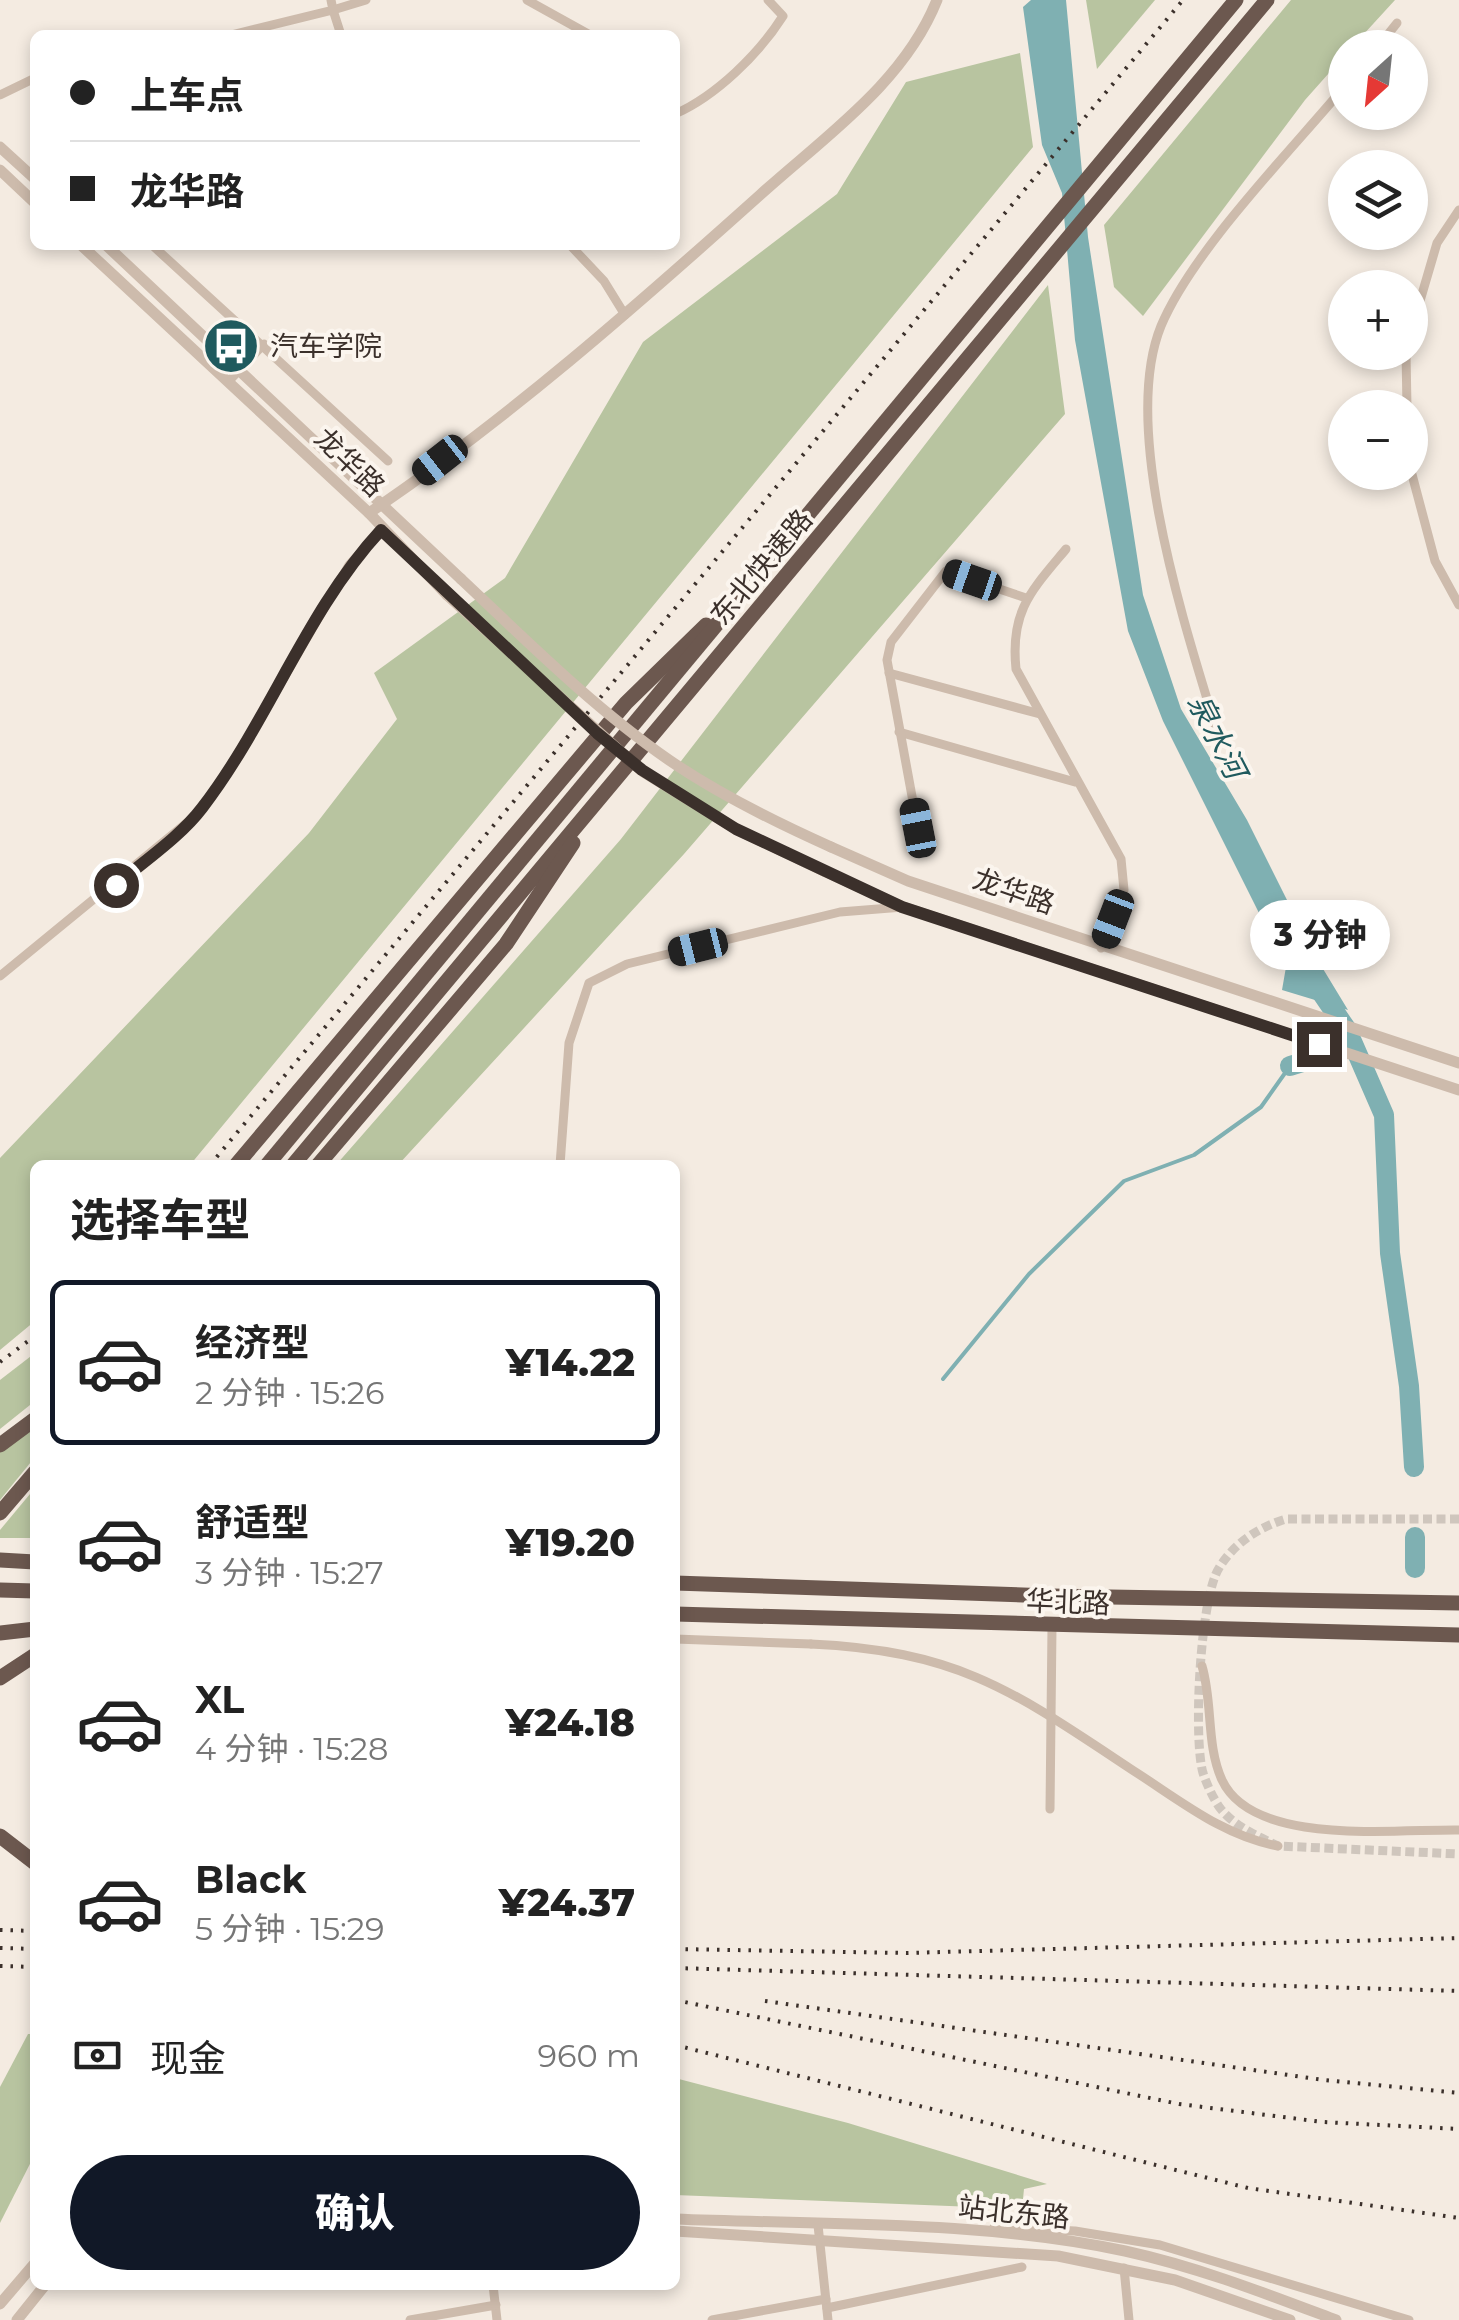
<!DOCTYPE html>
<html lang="zh">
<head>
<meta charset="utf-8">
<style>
  body { margin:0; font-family:Montserrat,"Noto Sans SC",sans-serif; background:#f2f2f2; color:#222; height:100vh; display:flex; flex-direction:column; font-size:38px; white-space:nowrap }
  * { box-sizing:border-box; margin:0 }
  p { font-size:32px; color:#767676 }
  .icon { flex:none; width:55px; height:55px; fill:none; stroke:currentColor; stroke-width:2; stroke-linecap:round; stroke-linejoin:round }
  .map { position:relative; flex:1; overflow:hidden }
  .sheet { position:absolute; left:30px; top:1160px; width:650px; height:1130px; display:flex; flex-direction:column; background:#fff; border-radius:15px; box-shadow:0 5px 15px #0003 }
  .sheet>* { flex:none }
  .banner { position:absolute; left:30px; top:30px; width:650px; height:220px; border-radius:15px; box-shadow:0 5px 15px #0003; display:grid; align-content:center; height:220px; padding:0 40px; background:#fff }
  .needle { width:65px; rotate:207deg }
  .tools { position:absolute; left:1328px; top:30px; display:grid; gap:20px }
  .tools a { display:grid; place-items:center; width:100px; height:100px; border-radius:50%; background:#fff; box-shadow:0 5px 15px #0003; font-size:50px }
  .end { position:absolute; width:45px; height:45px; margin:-22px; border:12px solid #3b302b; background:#fff; box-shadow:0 0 0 5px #fff }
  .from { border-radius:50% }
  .bubble { position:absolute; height:70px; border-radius:35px; background:#fff; box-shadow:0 5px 15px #0003; font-size:32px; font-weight:800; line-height:70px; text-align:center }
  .car { position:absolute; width:30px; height:60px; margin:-30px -15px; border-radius:12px; box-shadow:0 0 8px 2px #0007; background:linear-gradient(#222 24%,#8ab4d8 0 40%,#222 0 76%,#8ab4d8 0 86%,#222 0) }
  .banner b { display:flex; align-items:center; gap:35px; height:95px; font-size:38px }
  .banner b+b { border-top:2px solid #e0e0e0 }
  .banner i { width:25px; height:25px; background:#222 }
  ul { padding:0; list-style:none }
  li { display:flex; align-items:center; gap:30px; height:165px; margin:0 20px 15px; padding:0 20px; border:5px solid transparent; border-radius:15px }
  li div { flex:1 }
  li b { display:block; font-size:38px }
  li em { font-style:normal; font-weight:800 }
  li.on { border-color:#111827 }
  li>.icon { width:90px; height:90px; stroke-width:1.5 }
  h2 { padding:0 40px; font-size:45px; line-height:120px }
  .pay { display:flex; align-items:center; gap:25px; height:110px; padding:0 40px; font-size:38px }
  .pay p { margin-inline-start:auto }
  .cta { display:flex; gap:20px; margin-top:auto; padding:20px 40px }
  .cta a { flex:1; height:115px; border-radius:60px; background:#111827; color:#fff; font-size:40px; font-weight:800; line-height:115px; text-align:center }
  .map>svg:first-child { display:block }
  .green { fill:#b8c4a0 }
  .water { fill:#7fb0b2 }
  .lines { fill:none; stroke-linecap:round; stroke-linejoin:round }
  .stream { stroke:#7fb0b2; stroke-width:4 }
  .river { stroke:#7fb0b2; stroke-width:20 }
  .minor-tunnel { stroke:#cfc6bd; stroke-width:9; stroke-dasharray:9 4.5; stroke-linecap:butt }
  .minor { stroke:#cdbbac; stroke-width:9 }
  .tertiary { stroke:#cdbbac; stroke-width:11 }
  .trunk { stroke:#6c584f; stroke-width:15 }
  .rail { stroke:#3b302b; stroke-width:4; stroke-dasharray:2.5 8; stroke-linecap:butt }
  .minor-bridge { stroke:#cdbbac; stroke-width:9 }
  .tertiary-bridge { stroke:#cdbbac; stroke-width:11 }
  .route { stroke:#3b302b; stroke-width:12 }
  .labels { text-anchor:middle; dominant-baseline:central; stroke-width:8; stroke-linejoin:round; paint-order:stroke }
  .poi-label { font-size:28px; fill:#3b302b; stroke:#fbf5ee; text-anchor:start }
  .street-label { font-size:28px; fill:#3b302b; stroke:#fbf5ee }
  .water-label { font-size:30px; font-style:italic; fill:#1f5a5e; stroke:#fbf5ee }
</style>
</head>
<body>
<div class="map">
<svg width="1459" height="2320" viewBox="0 0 1459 2320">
  <rect width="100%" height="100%" fill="#f4ebe1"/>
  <g class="green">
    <path d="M1086,0H1155L1097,69Z"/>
    <path d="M1291,0H1395L1352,47L1345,48V55L1305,100L1143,316L1114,287L1104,225Z"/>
    <path d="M1020,53L1033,147L190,1165H35V1321L0,1350V1158L309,833L397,719L374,673L505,578L643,342L837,194L906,82Z"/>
    <path d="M1048,285L1065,414L684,854L398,1165H336L621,839Z"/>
    <path d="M35,1353V1401L0,1429V1380Z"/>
    <path d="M35,1428V1457L0,1500V1452Z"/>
    <path d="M35,1488V1538H0V1530Z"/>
    <path d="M28,2034H35V2154L0,2223V2087Z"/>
    <path d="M675,2078L848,2123L1047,2184L1024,2189L1022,2209L675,2195Z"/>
  </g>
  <path class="water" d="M1031,0H1066L1088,237L1143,595L1181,709L1247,820L1314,954L1348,1010L1282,990L1286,967L1163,721L1128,631L1075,340L1062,193L1042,145L1023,7Z"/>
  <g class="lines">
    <path class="stream" d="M943,1379L1029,1274L1124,1181L1194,1155L1261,1107L1290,1066"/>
    <g class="river">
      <path d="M1315,983L1347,1030L1384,1115L1390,1253L1409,1386L1414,1467"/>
      <path d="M1290,1066L1335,1052L1345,1033"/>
      <path d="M1415,1537V1568"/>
    </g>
    <path class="minor-tunnel" d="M1459,1519H1286C1259,1527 1234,1543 1219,1568C1200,1598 1193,1738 1203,1773C1207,1785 1213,1798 1220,1808C1234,1826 1257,1836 1278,1846L1459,1854"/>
    <g class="minor">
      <path d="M527,0L590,35"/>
      <path d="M231,35L333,10L331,0"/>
      <path d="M341,35L333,10L366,0"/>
      <path d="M1377,48L1397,23"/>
      <path d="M0,95L35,78"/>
      <path d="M675,114C716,96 759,54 783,16L768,0"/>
      <path d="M152,245L388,461"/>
      <path d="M570,245L604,281L625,315"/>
      <path d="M1410,335L1437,243L1459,210"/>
      <path d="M1406,352L1407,408"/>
      <path d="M228,382L264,344"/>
      <path d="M1410,467L1435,561L1459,605"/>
      <path d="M1066,549C1031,591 1010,611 1016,669L1121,859L1124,890L1101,948"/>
      <path d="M889,673L1040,714"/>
      <path d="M1215,725C1184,623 1120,427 1161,326C1193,250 1290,152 1345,86"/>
      <path d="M899,732L1075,782"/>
      <path d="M918,829L887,660L891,642L946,571L1026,598"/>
      <path d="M0,976L200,812L241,752L349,565L381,530"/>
      <path d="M560,1165L569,1043L589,983L627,964L840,912L903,907"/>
      <path d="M675,1639L811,1644"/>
      <path d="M1050,1809L1052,1627"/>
      <path d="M818,2225L828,2320"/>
      <path d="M994,2227L1075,2231L1160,2245L1409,2320"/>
      <path d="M1124,2268L1129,2320"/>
      <path d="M493,2285L497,2320"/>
      <path d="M827,2308L1022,2267"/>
      <path d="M410,2320L496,2305"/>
      <path d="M712,2320L826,2299"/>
    </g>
    <g class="tertiary">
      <path d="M0,147L35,179"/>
      <path d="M0,170L35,203"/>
      <path d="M81,245L369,513L447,595"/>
      <path d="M106,245L461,579"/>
      <path d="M369,513C508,419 635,307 760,195C824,137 904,83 937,0"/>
      <path d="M831,847L908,881L1459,1063"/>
      <path d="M824,871L903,907L1459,1090"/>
      <path d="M675,2219C823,2225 979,2220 1125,2251C1198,2267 1267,2294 1336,2320"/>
      <path d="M675,2231L1058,2256L1175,2280L1290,2320"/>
      <path d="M0,2304L35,2263"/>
      <path d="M17,2320L45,2285"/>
    </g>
    <g class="trunk">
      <path d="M236,1165L626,703L706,625"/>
      <path d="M267,1165L1236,0"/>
      <path d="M293,1165L1267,0"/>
      <path d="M318,1165L506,944L573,843"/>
      <path d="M0,1445L35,1419"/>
      <path d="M0,1513L35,1472"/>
      <path d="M0,1560L35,1562"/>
      <path d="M675,1583L1051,1596L1459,1603"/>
      <path d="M0,1590L35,1591"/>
      <path d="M675,1614L1459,1635"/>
      <path d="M0,1633L35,1629"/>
      <path d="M0,1678L35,1655"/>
      <path d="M0,1836L35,1863"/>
    </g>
    <g class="rail">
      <path d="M210,1165L1183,0"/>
      <path d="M0,1362L35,1336"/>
      <path d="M0,1930L35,1931"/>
      <path d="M0,1948L35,1949"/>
      <path d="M675,1949L906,1953L1459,1938"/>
      <path d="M0,1966L35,1967"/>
      <path d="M675,1968L1459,1991"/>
      <path d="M675,2000L1179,2104L1323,2122L1459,2129"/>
      <path d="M765,2001L1324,2080L1459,2093"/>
      <path d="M675,2045L1248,2188L1459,2218"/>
    </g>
    <g class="minor-bridge">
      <path d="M811,1644C962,1651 1016,1693 1137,1773C1182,1802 1224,1836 1278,1846"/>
      <path d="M1202,1666C1213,1703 1206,1745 1222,1780C1253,1847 1396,1829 1459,1830"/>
    </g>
    <g class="tertiary-bridge">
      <path d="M461,579C528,642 594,708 669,760C720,795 775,822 831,847"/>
      <path d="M447,595L642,771L736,829L824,871"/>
    </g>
  </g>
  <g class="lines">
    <path class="route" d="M116,885C144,861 180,837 202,808C269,721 306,611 381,530L597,733L642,770L736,829L902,907L1319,1044"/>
  </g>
  <defs>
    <g id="bus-disc" transform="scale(2.875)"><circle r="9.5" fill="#1f5a5e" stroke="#fbf5ee"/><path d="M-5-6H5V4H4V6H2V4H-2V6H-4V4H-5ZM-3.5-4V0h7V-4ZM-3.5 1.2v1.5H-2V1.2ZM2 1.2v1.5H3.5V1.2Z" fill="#fff"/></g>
  </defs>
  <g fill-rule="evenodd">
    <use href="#bus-disc" x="231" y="346"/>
  </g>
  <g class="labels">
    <g class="poi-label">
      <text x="270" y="346">汽车学院</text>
    </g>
    <g class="street-label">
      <text transform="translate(350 462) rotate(44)">龙华路</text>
      <text transform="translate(761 567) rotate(-50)">东北快速路</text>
      <text transform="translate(1014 891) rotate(19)">龙华路</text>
      <text transform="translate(1068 1602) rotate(2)">华北路</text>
      <text transform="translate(1014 2212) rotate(6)">站北东路</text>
    </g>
    <g class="water-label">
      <text transform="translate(1217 736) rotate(63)">泉水河</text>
    </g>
  </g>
</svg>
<div class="tools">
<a><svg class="needle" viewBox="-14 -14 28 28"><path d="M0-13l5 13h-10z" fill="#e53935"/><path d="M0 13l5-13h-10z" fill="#767676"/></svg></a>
<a><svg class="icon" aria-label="layers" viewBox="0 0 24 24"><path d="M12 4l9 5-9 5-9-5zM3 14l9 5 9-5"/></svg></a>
<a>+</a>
<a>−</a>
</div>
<i class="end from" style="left:116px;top:885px"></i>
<i class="end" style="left:1319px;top:1044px"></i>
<div class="bubble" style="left:1250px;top:900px;width:140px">3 分钟</div>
<i class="car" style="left:440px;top:460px;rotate:232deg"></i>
<i class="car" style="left:972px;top:580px;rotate:289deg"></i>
<i class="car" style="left:918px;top:828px;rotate:349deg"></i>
<i class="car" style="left:1113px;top:919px;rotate:201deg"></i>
<i class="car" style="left:698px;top:947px;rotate:256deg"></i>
<div class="banner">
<b><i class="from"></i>上车点</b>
<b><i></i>龙华路</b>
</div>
<section class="sheet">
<h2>选择车型</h2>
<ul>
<li class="on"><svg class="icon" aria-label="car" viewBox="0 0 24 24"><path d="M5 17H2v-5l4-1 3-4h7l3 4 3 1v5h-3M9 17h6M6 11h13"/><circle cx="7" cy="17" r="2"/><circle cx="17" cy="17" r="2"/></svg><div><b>经济型</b><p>2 分钟 · 15:26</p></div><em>¥14.22</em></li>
<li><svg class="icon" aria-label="car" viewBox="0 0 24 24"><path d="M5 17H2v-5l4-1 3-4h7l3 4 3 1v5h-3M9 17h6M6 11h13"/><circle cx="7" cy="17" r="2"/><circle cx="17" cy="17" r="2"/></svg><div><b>舒适型</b><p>3 分钟 · 15:27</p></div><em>¥19.20</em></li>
<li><svg class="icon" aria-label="car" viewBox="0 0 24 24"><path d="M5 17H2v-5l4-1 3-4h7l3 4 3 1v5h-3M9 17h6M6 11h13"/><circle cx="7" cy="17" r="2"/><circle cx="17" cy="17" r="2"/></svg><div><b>XL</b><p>4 分钟 · 15:28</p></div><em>¥24.18</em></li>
<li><svg class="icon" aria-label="car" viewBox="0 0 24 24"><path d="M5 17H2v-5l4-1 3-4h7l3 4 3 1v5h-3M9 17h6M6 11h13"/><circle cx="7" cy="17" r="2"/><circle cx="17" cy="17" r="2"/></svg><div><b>Black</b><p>5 分钟 · 15:29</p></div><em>¥24.37</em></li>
</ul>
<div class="pay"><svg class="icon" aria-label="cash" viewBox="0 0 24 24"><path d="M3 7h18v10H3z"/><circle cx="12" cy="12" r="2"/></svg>现金<p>960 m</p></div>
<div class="cta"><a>确认</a></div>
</section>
</div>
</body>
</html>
